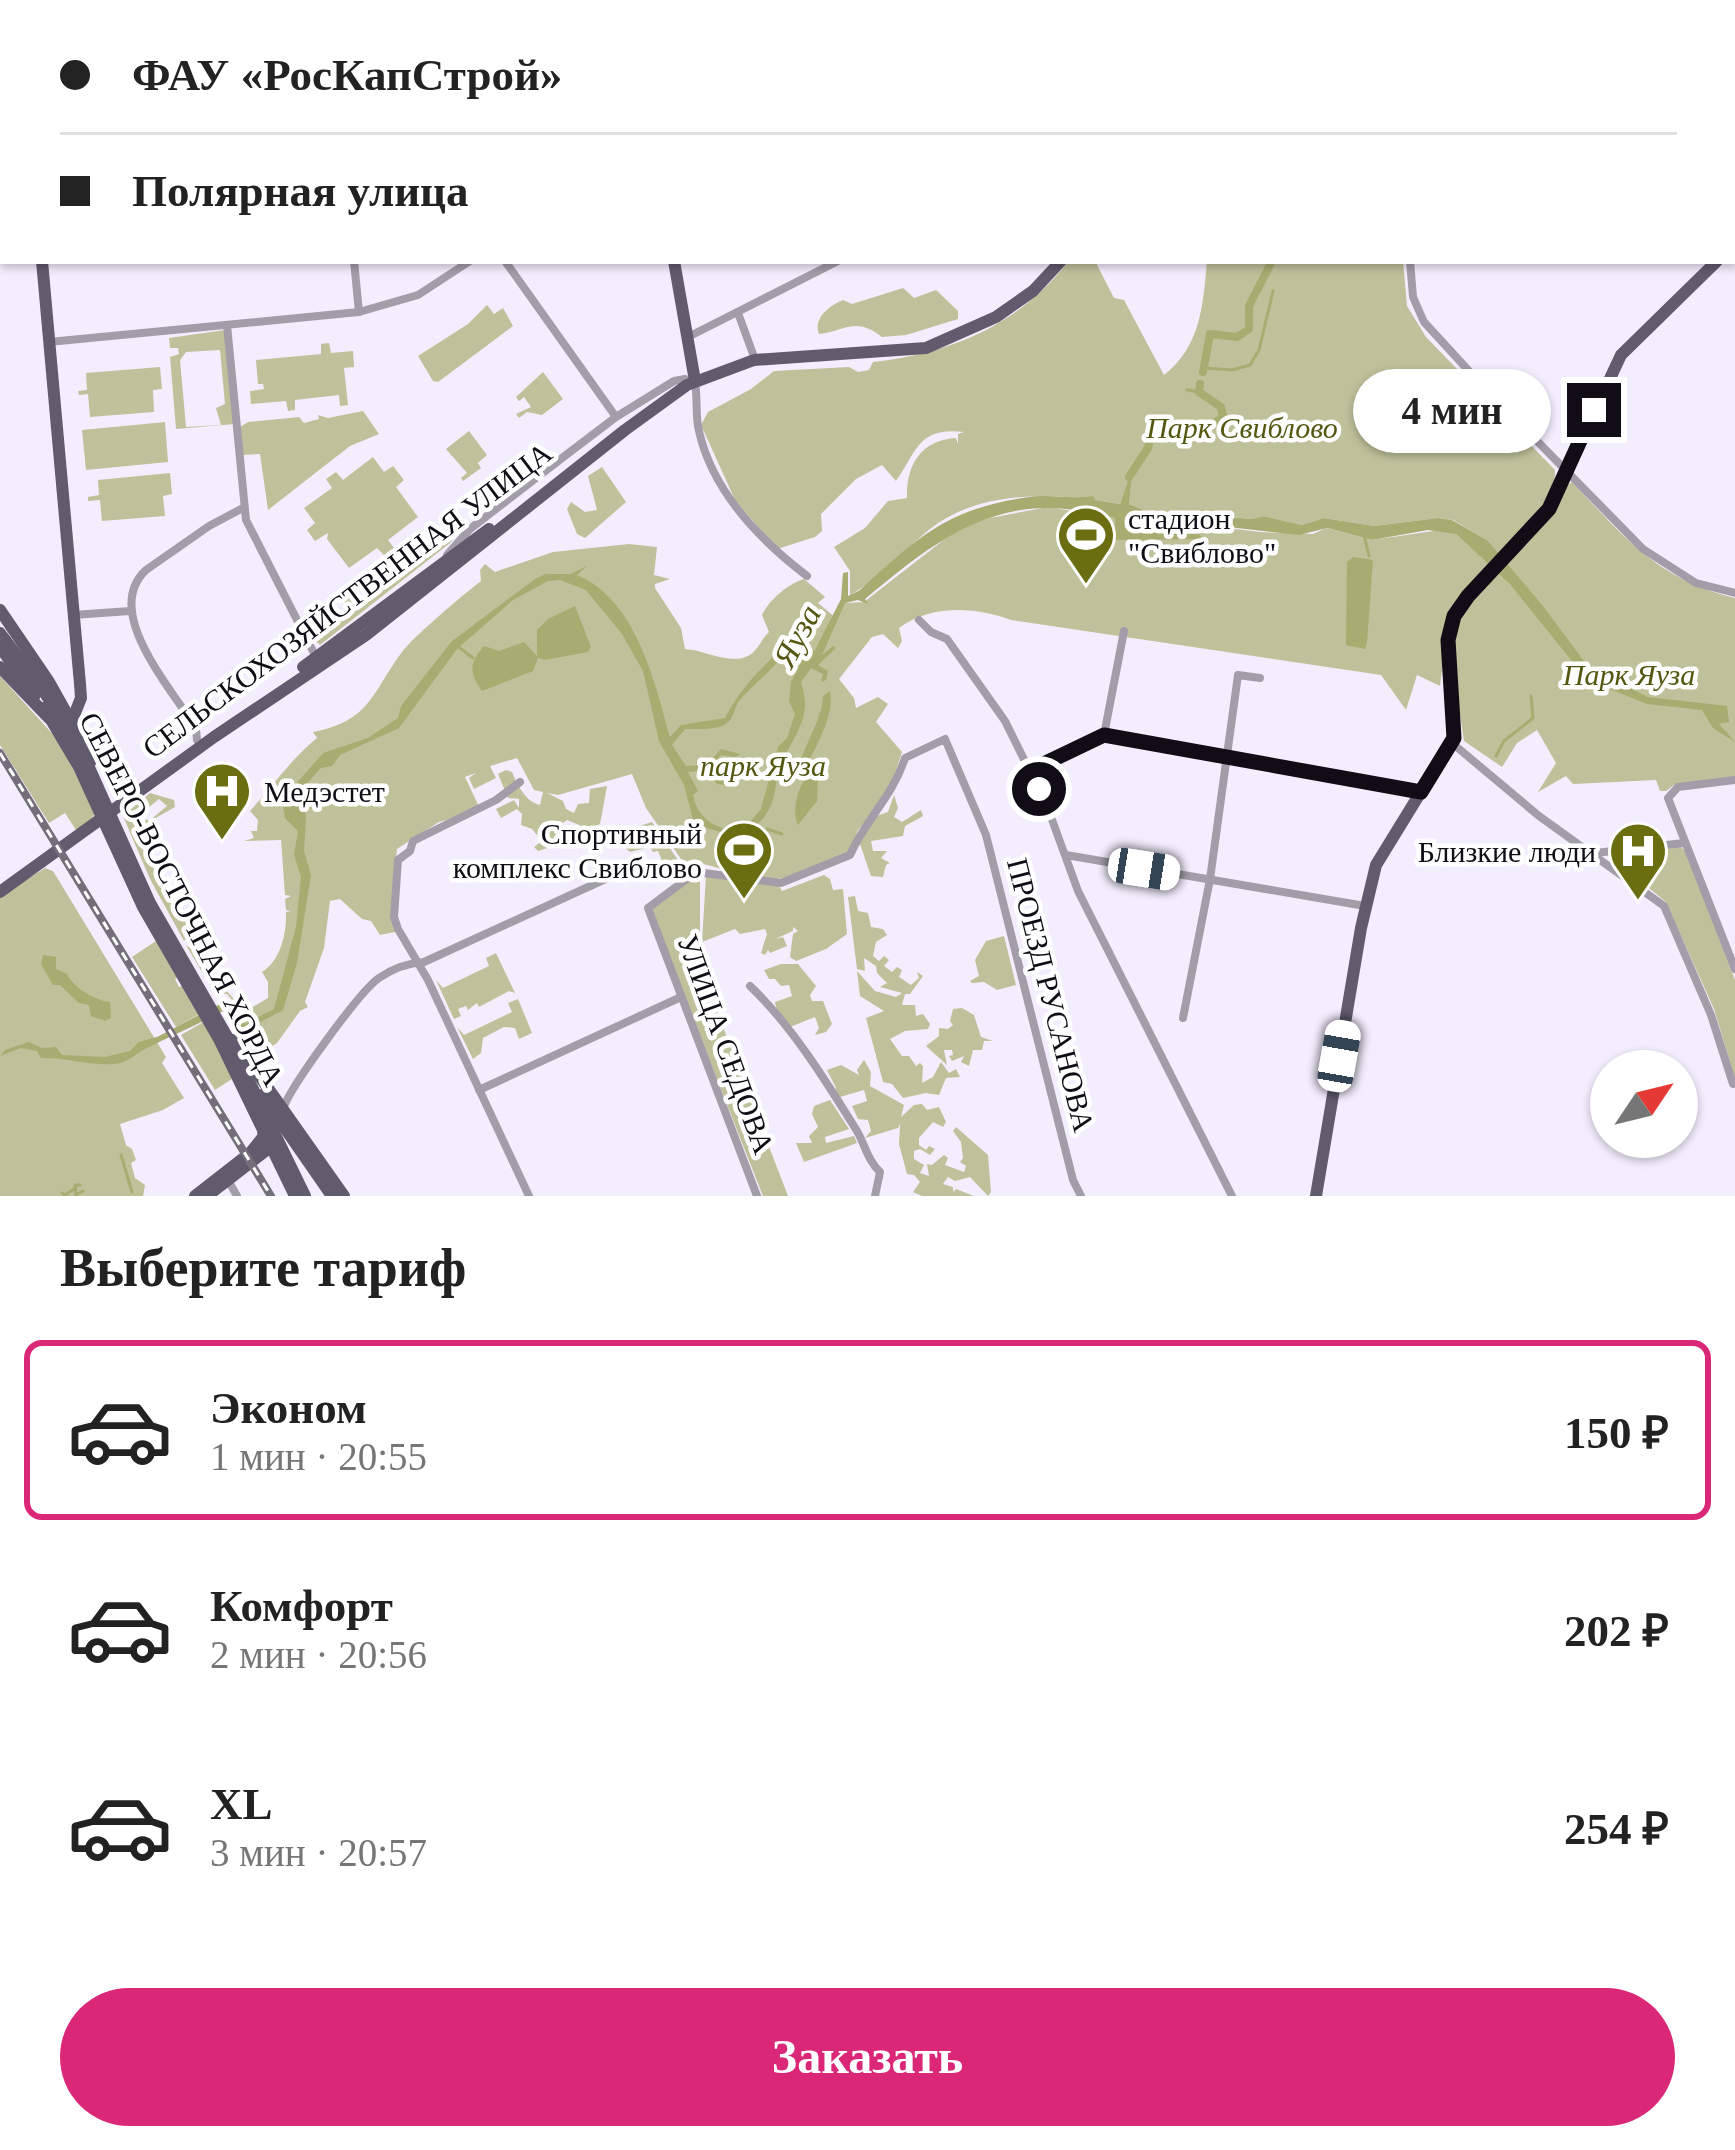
<!DOCTYPE html>
<html lang="ru">
<head>
<meta charset="utf-8">
<style>
  body { margin:0; font-family:Georgia,serif; background:#f2f2f2; color:#222; height:100vh; display:flex; flex-direction:column; font-size:45px; white-space:nowrap }
  * { box-sizing:border-box; margin:0 }
  p { font-size:39px; color:#767676 }
  .icon { flex:none; width:66px; height:66px; fill:none; stroke:currentColor; stroke-width:2; stroke-linecap:round; stroke-linejoin:round }
  .map { position:relative; height:1196px; overflow:hidden }
  .details { display:flex; flex-direction:column; background:#fff; flex:1 }
  .details>* { flex:none }
  .hud { position:absolute; left:0px; top:0px; width:1737px; height:264px; box-shadow:0 3px 9px #0004; display:grid; align-content:center; height:264px; padding:0 60px; background:#fff }
  .needle { width:78px; rotate:55deg }
  .fabs { position:absolute; left:1590px; top:1050px; display:grid; gap:24px }
  .fabs a { display:grid; place-items:center; width:108px; height:108px; border-radius:50%; background:#fff; box-shadow:0 3px 9px #0004; font-size:60px }
  .end { position:absolute; width:54px; height:54px; margin:-27px; border:15px solid #100d16; background:#fff; box-shadow:0 0 0 6px #fff }
  .from { border-radius:50% }
  .bubble { position:absolute; height:84px; border-radius:42px; background:#fff; box-shadow:0 3px 9px #0004; font-size:39px; font-weight:700; line-height:84px; text-align:center }
  .car { position:absolute; width:36px; height:72px; margin:-36px -18px; border-radius:15px; box-shadow:0 0 9px 3px #0007; background:linear-gradient(#fff 24%,#345 0 40%,#fff 0 76%,#345 0 86%,#fff 0) }
  .hud b { display:flex; align-items:center; gap:42px; height:114px; font-size:45px }
  .hud b+b { border-top:3px solid #e0e0e0 }
  .hud i { width:30px; height:30px; background:#222 }
  ul { padding:0; list-style:none }
  li { display:flex; align-items:center; gap:36px; height:180px; margin:0 24px 18px; padding:0 36px; border:6px solid transparent; border-radius:18px }
  li div { flex:1 }
  li b { display:block; font-size:45px }
  li em { font-style:normal; font-weight:700 }
  li.on { border-color:#db2777 }
  li>.icon { width:108px; height:108px; stroke-width:1.5 }
  h2 { padding:0 60px; font-size:54px; line-height:144px }
  .button { display:flex; gap:24px; margin-top:auto; padding:24px 60px }
  .button a { flex:1; height:138px; border-radius:72px; background:#db2777; color:#fff; font-size:48px; font-weight:700; line-height:138px; text-align:center }
  .map>svg:first-child { display:block }
  .green { fill:#bec199; fill-rule:evenodd }
  .water { fill:#a8ac70 }
  .lines { fill:none; stroke-linecap:round; stroke-linejoin:round }
  .stream { stroke:#a8ac70; stroke-width:3 }
  .river { stroke:#a8ac70; stroke-width:8 }
  .minor { stroke:#a29ea9; stroke-width:8 }
  .major { stroke:#615b6e; stroke-width:12 }
  .rail-casing { stroke:#726e7a; stroke-width:8 }
  .rail { stroke:#fefefe; stroke-width:3; stroke-dasharray:9; stroke-linecap:butt }
  .major-bridge { stroke:#615b6e; stroke-width:12 }
  .route { stroke:#100d16; stroke-width:15 }
  .labels { text-anchor:middle; dominant-baseline:central; stroke-width:9; stroke-linejoin:round; paint-order:stroke }
  .park-label { font-size:30px; font-style:italic; fill:#555711; stroke:#fefefe }
  .poi-label { font-size:30px; fill:#100d16; stroke:#fefefe; text-anchor:start }
  .street-label { font-size:30px; fill:#100d16; stroke:#fefefe }
  .water-label { font-size:33px; font-style:italic; fill:#565712; stroke:#fefefe }
</style>
</head>
<body>
<div class="map">
<svg width="1735" height="1196" viewBox="0 0 1735 1196">
  <rect width="100%" height="100%" fill="#f3eefe"/>
  <g class="green">
    <path d="M1069,261H1095L1114,298L1124,300L1164,375C1201,346 1203,305 1207,261H1403L1407,306L1426,337L1555,470C1556,504 1521,534 1499,558L1487,540L1453,520L1439,518L1374,526L1324,518L1302,525L1264,516L1253,519L1144,510L1129,504L1132,474L1120,504C1059,493 982,488 930,529C904,550 879,579 850,595V571L834,547L865,528L888,501L907,498C906,465 921,440 956,438L958,444V434L964,432C917,427 917,452 896,481L882,465L856,479L821,514L822,531L815,537L777,549L735,500L701,425L708,412L751,389L774,371L849,367L858,372L869,370L873,362C953,353 1018,325 1069,261Z"/>
    <path d="M903,288L914,298L936,290L958,311V319L906,335L882,337C855,316 846,331 819,334C813,318 829,306 843,300L852,304Z"/>
    <path d="M487,305L494,314L503,308L513,326L438,382L433,381L418,356L468,324Z"/>
    <path d="M225,330L235,424L176,429L170,357L179,354L178,348H170L169,338ZM220,350L225,404L216,408L221,425L186,427L180,360L186,352Z"/>
    <path d="M329,343L331,353L353,351L354,367L344,368L348,405L340,406L339,395L295,400V410L288,411L286,401L251,404L250,391L264,389L263,384H258L256,360L321,354V344Z"/>
    <path d="M160,367L162,389L153,390L154,412L90,417L88,394L79,395L78,391L87,390L86,373Z"/>
    <path d="M543,372L563,399L542,415L527,412L519,418L516,414L531,407L524,397L519,401L516,397Z"/>
    <path d="M363,411L379,434L350,446L268,510L260,454L243,455L240,427L248,422L299,417L304,423L319,419L318,415L328,418Z"/>
    <path d="M165,422L168,462L86,470L82,430Z"/>
    <path d="M469,431L487,455L478,463L481,468L463,481L461,478L467,473L446,449Z"/>
    <path d="M373,457L384,472L393,466L404,480L396,487L418,517L388,540L394,548L384,555L377,548L349,568L327,539L328,533L315,541L307,530L315,523L304,508L332,488L326,479L336,472L343,480Z"/>
    <path d="M602,467L626,502L585,538L577,534L567,509L571,502L585,512L597,510L588,476Z"/>
    <path d="M170,473L172,494L163,496L165,516L102,521L100,500L88,501V497L99,495L98,480Z"/>
    <path d="M1572,482C1624,537 1658,580 1735,598V777L1674,785L1666,791H1660L1656,780L1573,784L1566,776L1538,792L1556,763L1537,730L1517,743L1502,767L1464,741C1460,708 1445,648 1458,619C1472,588 1517,553 1541,528C1554,514 1557,491 1572,482Z"/>
    <path d="M1048,507L1116,518L1113,540L1199,534L1124,528L1132,516L1260,532L1313,534L1326,528L1372,540L1440,530L1456,534L1491,566L1449,613L1440,686L1417,675L1406,710L1381,675L1011,620C976,607 931,604 899,628L902,641L898,648L883,634L872,637L839,679L854,698L856,708L878,697L888,704L876,722L902,752L888,795L858,830L849,853C812,869 778,889 738,875C722,870 704,861 683,862L646,808L632,774L558,795L547,793L563,801L566,809L574,813L578,804L589,803L590,789L607,786L600,824L589,829L567,820L556,828L557,845L538,851L534,847L542,841L532,829L521,825L522,814L517,809L501,818L496,809L514,800L519,808V799L508,798L498,774L506,770L512,772C517,785 526,802 540,805L543,792L534,790L517,758L490,766L496,778L474,789L469,778L476,773L465,777L481,811L439,822L397,849L391,912L395,932L380,935L371,921L362,919L340,899L330,901L324,948L305,1002L308,1007L300,1011L277,1043L261,1053L245,1036L248,1032L240,1019L243,1013L227,994L214,992L186,945L194,951L193,942H199L224,988L241,1007L251,1008L268,998V982L262,972C281,961 287,931 286,912L291,911L286,910L285,899L291,896L285,895L281,840L244,841L254,838L251,831H257L258,820L250,811C272,787 292,758 317,738L313,732C371,721 372,692 402,652C414,636 464,594 481,581L480,570L485,564L495,572L553,552L629,544L657,547L654,575L670,579L655,584V588L681,628L685,649C704,650 730,665 748,656C758,651 761,639 769,632L762,615C770,599 788,584 804,579L825,597L818,603L836,618L845,603L864,602L959,528L990,518Z"/>
    <path d="M460,530L450,543L320,645L307,632L322,635L332,627V622L335,625L345,617L348,606L340,601L351,596L350,592L361,598L367,594L370,597L378,591L377,587L392,580L393,575L396,578L407,569L405,565L411,566L421,553L424,556L435,548V543L438,545L448,538L447,534Z"/>
    <path d="M0,676L58,740L96,813L78,833L65,813L49,823L0,745Z"/>
    <path d="M150,793L174,800L175,807L145,824L146,819L149,821L167,806L159,799L136,818L141,826L136,838L192,933L184,941L150,879L123,816Z"/>
    <path d="M894,795L898,808L894,817L902,822L921,810L923,816L905,826L903,836L871,841L873,851H887L881,858L890,863L886,865L883,877L871,876L860,844L874,817L888,812Z"/>
    <path d="M652,822L680,863L679,868H665L658,851L653,852L650,847L630,852L622,845L623,831Z"/>
    <path d="M1680,847L1685,850L1735,980V1078L1714,1009L1666,902L1611,857Z"/>
    <path d="M45,868L53,871L166,1057L162,1063L184,1098L163,1110L120,1124L126,1145L132,1149L136,1160L131,1163L135,1178L145,1185L143,1196H0V896Z"/>
    <path d="M700,874V967L788,1196H763L650,909Z"/>
    <path d="M706,875L779,886L782,891L824,875L830,879L833,890L843,889L847,934L826,949L796,961L790,957L793,934L798,931L793,927V931L775,939L783,937L787,946L770,953L768,950L765,955L761,953L767,934L765,929L740,934L735,929L702,942Z"/>
    <path d="M855,896L858,911L868,913L871,927L883,929L887,935L876,942L873,956L879,961L884,956L889,960L884,966L892,972L897,967L902,970L899,977L911,985L919,978L917,972L923,976L910,994H905L902,1005H915L916,1016L923,1014L930,1024L928,1029L905,1031L890,1039L902,1056H909L916,1066L920,1063L923,1066L922,1083L933,1077L941,1062L949,1073L956,1069L960,1077L946,1078L939,1095L926,1093L903,1098L892,1084L883,1082L866,1018L884,1011L860,996L857,971L875,991L896,997L902,993L880,987L887,983L877,973L876,966L864,958L865,971L857,969L848,897Z"/>
    <path d="M1004,936L1016,985L997,990L984,982L972,983L970,981L979,976L975,960L986,941Z"/>
    <path d="M156,941L178,977L175,979L179,987L183,986L200,1014L176,1027L132,957Z"/>
    <path d="M496,953L515,993L509,991L479,1007L477,1003L468,1010L466,1006L458,1009L461,1016L454,1019L436,980L443,988L489,966L486,958Z"/>
    <path d="M781,964H798L816,986L810,995L812,1001H823L832,1024L826,1032L815,1035L819,1028L815,1017L790,1027L777,1012L775,1002L792,996L789,985L781,986L775,979H769L764,970Z"/>
    <path d="M518,999L532,1033L519,1039L515,1028L504,1027L483,1038L481,1053L473,1059L457,1027L464,1035L512,1012L508,1003Z"/>
    <path d="M962,1008L974,1015L981,1037L993,1041H984L982,1050H973L969,1066L961,1062L964,1056L952,1061L949,1056L953,1055L952,1050H944L947,1065L926,1046L939,1036V1028L948,1029L953,1025L950,1021L953,1009Z"/>
    <path d="M205,1021L235,1077L215,1090L181,1035Z"/>
    <path d="M864,1060L871,1072L870,1086L904,1105L901,1117L914,1105L922,1104L927,1110L939,1107L946,1122L943,1127L933,1122L919,1138V1145L926,1150L929,1146L935,1149L930,1155L920,1149L914,1151V1159L924,1165L920,1173L929,1176L927,1164L932,1165L944,1155L948,1158L945,1165L964,1172L966,1166L960,1162L963,1158L961,1142L953,1131L956,1127L988,1155L991,1192L988,1196L970,1177L955,1181L948,1177L943,1184L953,1187V1192L956,1189L974,1196H922L913,1192L920,1182L914,1175L907,1174L899,1144L900,1124L898,1128L865,1138L871,1131L868,1120L858,1119L852,1106L867,1101L864,1090L840,1097L834,1093L836,1088L827,1070L841,1065L859,1075L857,1070Z"/>
    <path d="M830,1100L849,1129L825,1137L826,1143L854,1136L857,1143L804,1162L796,1143H812L809,1136L818,1127L812,1114L814,1106Z"/>
  </g>
  <g class="water">
    <path d="M1133,468L1129,504L1144,510L1252,519L1264,516L1302,525L1324,518L1374,526L1438,518L1452,520L1487,540L1543,606L1589,668L1648,697L1727,706L1729,722L1719,724L1735,742L1713,728L1702,710L1647,704L1600,685L1580,671L1510,584L1456,534L1428,530L1372,540L1327,528L1299,535L1132,516L1124,528L1199,534L1203,539L1113,540L1102,534L1115,527V518C1094,514 1071,508 1049,508C975,507 919,554 865,599L868,604L858,600L845,603L822,655L833,646L836,648L818,665L828,671L826,680L821,682L823,674L811,668L801,682C814,722 791,735 779,771C774,789 776,800 765,816C760,824 749,828 744,834L766,829L746,839L699,826L693,819L684,785L659,741L643,671L622,634L586,590L560,580L548,581L513,600L457,649L399,728L340,755L332,766L321,768L302,789L306,817L304,851L311,875L297,963L283,1010L245,1030L223,1011C197,1025 173,1035 147,1048C136,1053 128,1063 114,1064C89,1066 66,1057 41,1058L37,1051L21,1048L0,1056L5,1050L29,1042L42,1048L56,1047L62,1055L105,1057L130,1051L139,1042L157,1037L222,1003L245,1024L274,1009L296,927L301,877L294,855L298,831L285,818L282,800L323,753L368,738L398,718L401,706L452,641L535,579L546,574H570L587,566L577,575C636,599 655,683 670,737L681,725L725,718C735,699 747,683 762,668C773,656 781,653 788,638L797,642H792C783,662 754,683 740,700C733,708 735,720 724,725C713,730 697,729 685,729L672,745L686,766L707,765L721,749L740,754L735,757L721,755L713,764L716,777L728,781L736,776L738,762L743,759V775L732,786L717,784L707,770L688,772L698,791L693,795C697,815 710,825 729,830L750,822L761,809L778,747L787,738L795,714L789,701L791,682L804,657L799,645L806,655L815,650L841,599L843,573L848,572V596L860,590C918,537 948,508 1029,497C1050,494 1074,500 1093,496L1095,500L1120,504Z"/>
    <path d="M1353,557L1373,560L1367,642L1365,649L1346,645L1347,562Z"/>
    <path d="M575,606L591,647L588,652L545,660L538,658L533,671L482,691C468,672 470,662 484,646L499,651L524,642L537,656V630L548,619Z"/>
    <path d="M830,691C835,713 817,745 806,766L818,774L817,801L798,825C791,810 798,787 808,775L799,766C806,741 822,720 823,696Z"/>
    <path d="M43,955L56,957V969L67,974C74,989 97,1001 110,1002L111,1018L105,1021L91,1016L89,1005L79,1003L60,985H53L41,964Z"/>
  </g>
  <g class="lines">
    <g class="stream">
      <path d="M1204,368L1232,370L1250,365L1259,350L1273,291"/>
      <path d="M1187,390L1199,392"/>
      <path d="M1364,535L1369,556"/>
      <path d="M460,648L473,658"/>
      <path d="M1496,756L1504,741L1533,718L1531,696"/>
      <path d="M767,829L782,834"/>
      <path d="M121,1155L132,1192"/>
      <path d="M80,1185H75L76,1195L83,1191"/>
      <path d="M62,1193L65,1195L74,1189"/>
    </g>
    <g class="river">
      <path d="M1411,0V3"/>
      <path d="M1203,372L1210,334L1237,337L1249,329V306L1272,261"/>
      <path d="M1129,477L1148,448L1154,424C1179,420 1200,433 1223,418L1221,407L1199,392L1200,384"/>
    </g>
    <g class="minor">
      <path d="M329,0V3"/>
      <path d="M1472,3L1475,0"/>
      <path d="M1612,3L1614,0"/>
      <path d="M354,261L359,312"/>
      <path d="M505,261L616,417"/>
      <path d="M1410,261L1413,297L1424,322L1480,383L1643,549L1696,583L1735,593"/>
      <path d="M738,313L753,354"/>
      <path d="M227,325L246,520L317,659"/>
      <path d="M688,337L838,261"/>
      <path d="M49,342L359,312L418,295L470,261"/>
      <path d="M695,383C698,399 695,416 699,431C712,490 760,540 807,576"/>
      <path d="M447,555L470,529L566,455L616,417L674,381L685,379"/>
      <path d="M73,615L130,611"/>
      <path d="M919,620L931,632L947,639L1005,721L1047,806L1078,891L1232,1196"/>
      <path d="M1104,735L1124,631"/>
      <path d="M197,740L196,729C172,688 101,612 146,570L209,526L243,508"/>
      <path d="M1452,743L1539,816L1664,906L1711,1015L1733,1084"/>
      <path d="M1031,770L1104,735L1422,792"/>
      <path d="M1735,780L1678,787L1668,798L1735,969"/>
      <path d="M520,782L496,800L413,841L410,851L398,860L394,917L398,929L428,980L529,1196"/>
      <path d="M1595,853L1684,843"/>
      <path d="M1066,855L1365,906"/>
      <path d="M750,986C792,1026 826,1081 857,1131C865,1145 868,1161 880,1172L875,1196"/>
      <path d="M1183,1018L1210,879L1238,675L1260,678"/>
      <path d="M479,1090L681,997"/>
      <path d="M283,1109C290,1087 360,991 379,978C392,969 408,963 424,962L623,871"/>
      <path d="M228,1180L237,1196"/>
      <path d="M757,1196L648,908L696,872L781,883L850,855C867,817 892,798 905,758L945,739L986,835L1073,1180L1081,1196"/>
    </g>
    <g class="major">
      <path d="M14,0L15,3"/>
      <path d="M655,0L656,3"/>
      <path d="M1523,0L1526,3"/>
      <path d="M1197,3L1198,0"/>
      <path d="M1734,212L1735,213"/>
      <path d="M1734,223L1735,224"/>
      <path d="M1734,244L1735,243"/>
      <path d="M42,261L80,684L81,698L73,718L91,761"/>
      <path d="M674,261L695,381"/>
      <path d="M0,610L49,682L73,725"/>
      <path d="M0,647L35,695"/>
      <path d="M0,667L49,718"/>
      <path d="M303,667L489,529"/>
      <path d="M0,892L214,737L366,635L625,430L687,385L754,360L926,348L996,317L1033,291L1061,261"/>
      <path d="M234,1040L344,1196"/>
      <path d="M262,1095L332,1196"/>
      <path d="M251,1152L263,1137L264,1128"/>
      <path d="M195,1196L254,1150"/>
      <path d="M207,1196L277,1142"/>
      <path d="M1316,1196L1361,928L1376,865L1454,738L1448,640L1454,616L1468,596L1549,509L1621,355L1717,261"/>
    </g>
    <g class="rail-casing">
      <path id="rail" d="M0,753L271,1196"/>
    </g>
    <use href="#rail" class="rail"/>
    <g class="major-bridge">
      <path d="M0,633L45,693L87,763L150,903L229,1040L305,1196"/>
      <path d="M44,708L79,767L143,907L219,1039L295,1196"/>
    </g>
  </g>
  <g class="lines">
    <path class="route" d="M1039,789L1031,770L1104,735L1421,792L1454,738L1448,640L1454,616L1468,596L1549,509L1594,410"/>
  </g>
  <defs>
    <g id="stadium-pin" transform="scale(3)"><path d="M0 17L-7.5 6A9.5 9.5 0 1 1 7.5 6Z" fill="#6b6e10" stroke="#fefefe"/><path d="M0-5a6.5 5 0 1 0 0 10a6.5 5 0 1 0 0-10ZM-3.5-1.8h7v3.6h-7Z" fill="#fff"/></g>
    <g id="hospital-pin" transform="scale(3)"><path d="M0 17L-7.5 6A9.5 9.5 0 1 1 7.5 6Z" fill="#6b6e10" stroke="#fefefe"/><path d="M-5-5h3v3.5h4V-5h3V5h-3V1.5h-4V5h-3Z" fill="#fff"/></g>
  </defs>
  <g fill-rule="evenodd">
    <use href="#stadium-pin" x="1086" y="535"/>
    <use href="#hospital-pin" x="222" y="791"/>
    <use href="#stadium-pin" x="744" y="850"/>
    <use href="#hospital-pin" x="1638" y="851"/>
  </g>
  <g class="labels">
    <g class="park-label">
      <text x="1242" y="427">Парк Свиблово</text>
      <text x="1629" y="674">Парк Яуза</text>
      <text x="763" y="765">парк Яуза</text>
    </g>
    <g class="poi-label">
      <text x="1128" y="518">стадион<tspan x="1128" dy="34">"Свиблово"</tspan></text>
      <text x="264" y="791">Медэстет</text>
      <text x="702" y="833" text-anchor="end">Спортивный<tspan x="702" dy="34">комплекс Свиблово</tspan></text>
      <text x="1596" y="851" text-anchor="end">Близкие люди</text>
    </g>
    <g class="street-label">
      <text transform="translate(347 600) rotate(-37)">СЕЛЬСКОХОЗЯЙСТВЕННАЯ УЛИЦА</text>
      <text transform="translate(182 899) rotate(63)">СЕВЕРО-ВОСТОЧНАЯ ХОРДА</text>
      <text transform="translate(1051 995) rotate(76)">ПРОЕЗД РУСАНОВА</text>
      <text transform="translate(726 1044) rotate(70)">УЛИЦА СЕДОВА</text>
    </g>
    <g class="water-label">
      <text transform="translate(797 636) rotate(-62)">Яуза</text>
    </g>
  </g>
</svg>
<div class="fabs">
<a><svg class="needle" viewBox="-14 -14 28 28"><path d="M0-13l5 13h-10z" fill="#e53935"/><path d="M0 13l5-13h-10z" fill="#767676"/></svg></a>
</div>
<i class="end from" style="left:1039px;top:789px"></i>
<i class="end" style="left:1594px;top:410px"></i>
<div class="bubble" style="left:1353px;top:369px;width:198px">4 мин</div>
<i class="car" style="left:1144px;top:869px;rotate:99deg"></i>
<i class="car" style="left:1339px;top:1056px;rotate:10deg"></i>
<div class="hud">
<b><i class="from"></i>ФАУ «РосКапСтрой»</b>
<b><i></i>Полярная улица</b>
</div>
</div>
<section class="details">
<h2>Выберите тариф</h2>
<ul>
<li class="on"><svg class="icon" aria-label="car" viewBox="0 0 24 24"><path d="M5 17H2v-5l4-1 3-4h7l3 4 3 1v5h-3M9 17h6M6 11h13"/><circle cx="7" cy="17" r="2"/><circle cx="17" cy="17" r="2"/></svg><div><b>Эконом</b><p>1 мин · 20:55</p></div><em>150 ₽</em></li>
<li><svg class="icon" aria-label="car" viewBox="0 0 24 24"><path d="M5 17H2v-5l4-1 3-4h7l3 4 3 1v5h-3M9 17h6M6 11h13"/><circle cx="7" cy="17" r="2"/><circle cx="17" cy="17" r="2"/></svg><div><b>Комфорт</b><p>2 мин · 20:56</p></div><em>202 ₽</em></li>
<li><svg class="icon" aria-label="car" viewBox="0 0 24 24"><path d="M5 17H2v-5l4-1 3-4h7l3 4 3 1v5h-3M9 17h6M6 11h13"/><circle cx="7" cy="17" r="2"/><circle cx="17" cy="17" r="2"/></svg><div><b>XL</b><p>3 мин · 20:57</p></div><em>254 ₽</em></li>
</ul>
<div class="button"><a>Заказать</a></div>
</section>
</body>
</html>
